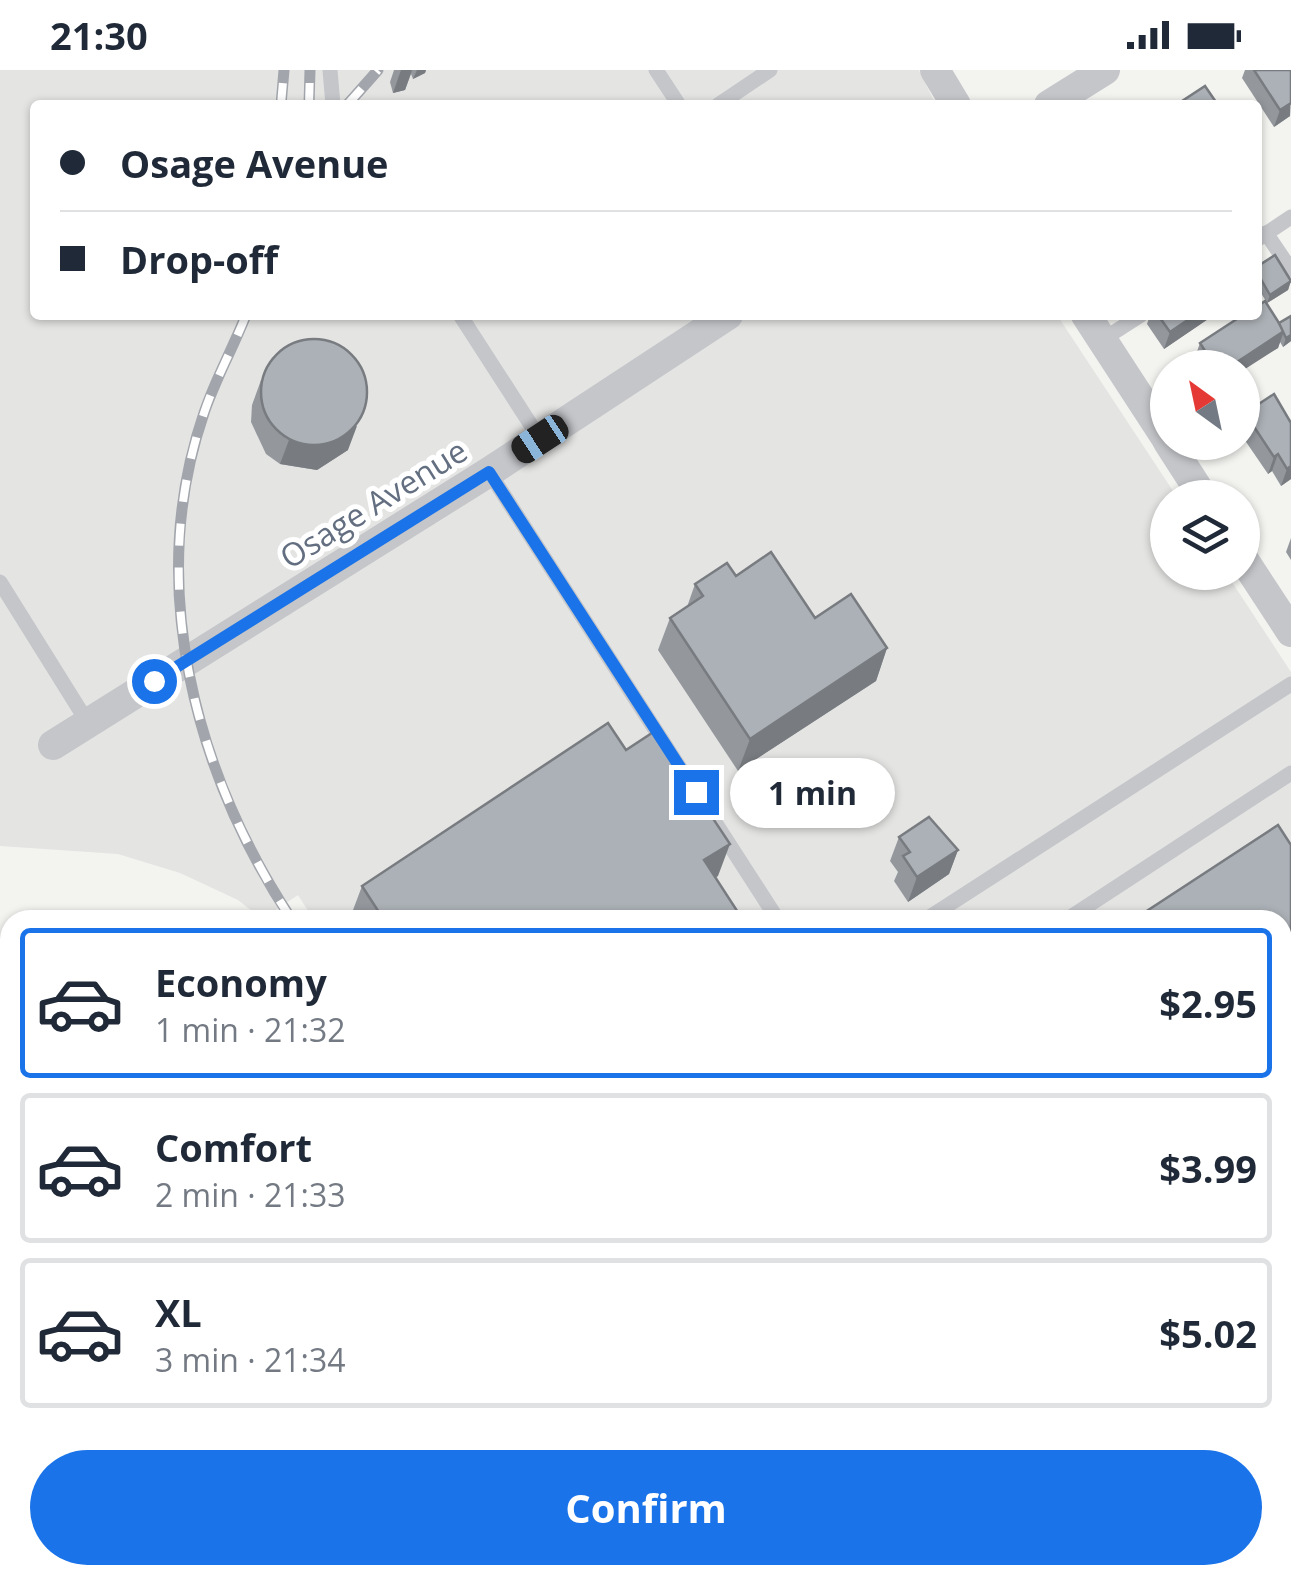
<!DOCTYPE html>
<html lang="en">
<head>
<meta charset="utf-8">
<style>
  body { margin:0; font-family:"Open Sans",sans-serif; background:#f2f2f3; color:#1f2937; height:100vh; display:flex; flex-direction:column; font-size:38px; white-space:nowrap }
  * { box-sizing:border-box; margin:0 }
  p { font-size:32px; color:#747a83 }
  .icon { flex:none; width:55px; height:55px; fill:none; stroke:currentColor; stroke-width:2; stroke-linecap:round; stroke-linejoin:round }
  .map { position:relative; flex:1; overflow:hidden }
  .sheet { position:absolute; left:0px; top:840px; width:1292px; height:675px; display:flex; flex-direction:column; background:#fff; border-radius:30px 30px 0 0; box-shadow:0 2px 8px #0004 }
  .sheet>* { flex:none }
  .hud { position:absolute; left:30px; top:30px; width:1232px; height:220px; border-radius:10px; box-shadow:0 2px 8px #0004; display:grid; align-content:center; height:220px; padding:0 30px; background:#fff }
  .needle { width:65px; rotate:327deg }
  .controls { position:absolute; left:1150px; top:280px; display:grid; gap:20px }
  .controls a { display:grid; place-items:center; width:110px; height:110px; border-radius:50%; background:#fff; box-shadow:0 2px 8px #0004; font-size:50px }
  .end { position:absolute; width:45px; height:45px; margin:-22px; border:12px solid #1a73e8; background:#fff; box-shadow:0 0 0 5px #fff }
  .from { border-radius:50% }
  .bubble { position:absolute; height:70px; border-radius:35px; background:#fff; box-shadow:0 2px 8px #0004; font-size:32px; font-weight:700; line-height:70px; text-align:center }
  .car { position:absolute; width:30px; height:60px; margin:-30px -15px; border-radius:12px; box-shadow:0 0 8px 2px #0007; background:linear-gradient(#222 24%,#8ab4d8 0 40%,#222 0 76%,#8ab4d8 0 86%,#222 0) }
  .hud b { display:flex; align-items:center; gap:35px; height:95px; font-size:38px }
  .hud b+b { border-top:2px solid #e0e1e3 }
  .hud i { width:25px; height:25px; background:#1f2937 }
  ul { padding:18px 0 0; list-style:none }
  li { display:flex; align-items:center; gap:30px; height:150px; margin:0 20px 15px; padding:0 10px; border:5px solid #e0e1e3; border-radius:10px }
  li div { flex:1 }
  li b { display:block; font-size:38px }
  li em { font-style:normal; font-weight:700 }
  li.active { border-color:#1a73e8 }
  li>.icon { width:90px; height:90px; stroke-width:1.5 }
  .primary-button { display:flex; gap:20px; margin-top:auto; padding:20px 30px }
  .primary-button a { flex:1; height:115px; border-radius:60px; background:#1a73e8; color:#fff; font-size:40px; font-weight:700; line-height:115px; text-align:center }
  .status { display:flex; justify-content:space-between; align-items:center; height:70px; padding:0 50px; background:#fff; direction:ltr }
  .status svg { height:28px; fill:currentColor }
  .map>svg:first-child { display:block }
  .built { fill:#e4e4e3 }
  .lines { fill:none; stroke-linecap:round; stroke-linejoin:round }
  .service { stroke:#c4c6ca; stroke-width:15 }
  .minor { stroke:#c4c6ca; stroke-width:30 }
  .rail-casing { stroke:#a2a6ac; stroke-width:11 }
  .rail { stroke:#fff; stroke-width:8; stroke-dasharray:22; stroke-linecap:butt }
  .wall { fill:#94989d }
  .shaded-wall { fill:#787c80 }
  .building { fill:#acb1b7; stroke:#787c80; stroke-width:2.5 }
  .route { stroke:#1a73e8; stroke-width:12 }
  .labels { text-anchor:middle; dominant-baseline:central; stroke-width:10; stroke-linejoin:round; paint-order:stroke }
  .street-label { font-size:32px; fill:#636f80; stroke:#fff }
</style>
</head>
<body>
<div class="status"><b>21:30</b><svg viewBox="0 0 49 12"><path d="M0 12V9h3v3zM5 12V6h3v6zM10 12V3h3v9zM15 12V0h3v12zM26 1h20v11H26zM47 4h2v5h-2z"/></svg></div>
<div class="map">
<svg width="1291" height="1515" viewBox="0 0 1291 1515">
  <rect width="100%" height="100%" fill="#f3f4f0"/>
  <path class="built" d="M0,0H919L936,35H35V245H1057L1177,427L1168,428V502L1226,503L1291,602V1515H748L741,1505H1282V850H314L298,825L262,849L238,830L180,803L118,784L0,776Z"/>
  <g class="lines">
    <g class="service">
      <path d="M330,0L333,35"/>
      <path d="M656,0L679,35"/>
      <path d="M718,35L770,0"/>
      <path d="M1266,163L1291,200"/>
      <path d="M1258,169L1291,147"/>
      <path d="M460,245L540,369"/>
      <path d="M1102,270L1141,245"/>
      <path d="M489,402L778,850"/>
      <path d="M0,512L88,653"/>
      <path d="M925,850L1291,614"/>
      <path d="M1066,850L1291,703"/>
      <path d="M0,980L10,993"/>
      <path d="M265,1505L271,1515"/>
      <path d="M379,1505L386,1515"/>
      <path d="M1256,1505L1263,1515"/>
    </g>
    <g class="minor">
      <path d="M935,0L956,35"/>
      <path d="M1049,35L1105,0"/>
      <path d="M1086,245L1168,371"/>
      <path d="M1168,372L1204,428"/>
      <path d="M1242,487L1291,562"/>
      <path d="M53,675L489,402L728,245"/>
      <path d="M0,1502L9,1515"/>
    </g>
    <g class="rail-casing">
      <g id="rail">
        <path d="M281,35L284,0"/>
        <path d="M309,35L310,0"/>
        <path d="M347,35L378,0"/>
        <path d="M246,245C233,278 215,310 204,343C145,515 195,703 292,850"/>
        <path d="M720,1505L727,1515"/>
      </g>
    </g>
    <use href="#rail" class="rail"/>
  </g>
  <g class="wall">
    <path d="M394,0H426L425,3L413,9L411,4L405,20L393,23L390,12Z"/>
    <path d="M1245,0H1291L1290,46L1274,57L1242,8Z"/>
    <path d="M1258,196L1291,210L1288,220L1267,233L1258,218Z"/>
    <path d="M1150,245H1214L1164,279L1147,254Z"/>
    <path d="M1291,246V271L1283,277L1280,272L1278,278L1242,298H1199L1194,290L1200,273L1279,253Z"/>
    <path d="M261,310L348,380L317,400L280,394L266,384L251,352L252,335Z"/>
    <path d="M1245,343L1291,353V409L1281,416L1272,401L1268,404L1242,366V350Z"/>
    <path d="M1291,468V490L1286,482Z"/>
    <path d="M736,506L815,548L887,578L876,611L738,701L658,580L670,548L687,537L695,514Z"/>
    <path d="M626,680L718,806L715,807L743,850H352L350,848L362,816Z"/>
    <path d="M899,767L958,780L949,804L908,832L894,811L898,802L890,791Z"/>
    <path d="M1291,775V1302L1282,1289V850Z"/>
    <path d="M783,1505H1217L1223,1515H790Z"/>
  </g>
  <g class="shaded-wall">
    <path d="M401,0H412L405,20L393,23Z"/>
    <path d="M417,0H426L425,3L413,9Z"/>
    <path d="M1291,21L1290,46L1274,57L1280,40Z"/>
    <path d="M1291,211L1288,220L1267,233L1270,225Z"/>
    <path d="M1195,245H1214L1164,279L1170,262Z"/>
    <path d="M1284,261L1278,278L1242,301V298H1228Z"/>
    <path d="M1291,265V271L1283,277L1286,268Z"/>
    <path d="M357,356L348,380L317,400L280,394L289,370Z"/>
    <path d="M1278,384L1272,401L1268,404L1274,387Z"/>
    <path d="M1291,396V409L1281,416L1287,399Z"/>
    <path d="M887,578L876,611L738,701L750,669Z"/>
    <path d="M730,774L718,806L692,822L704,790Z"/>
    <path d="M958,780L949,804L908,832L917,807Z"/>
    <path d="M1291,871V896L1282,901V877Z"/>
  </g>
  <g class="building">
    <path d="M1254,0H1291V33L1280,40Z"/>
    <path d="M1205,16L1218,35H1176Z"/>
    <path d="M1275,185L1291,211L1270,225L1258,204V196Z"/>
    <path d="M1265,231L1284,261L1228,298H1216L1200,273L1243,245H1258V236Z"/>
    <path d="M1158,245H1195L1170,262Z"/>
    <path d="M1291,246V265L1286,268L1279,253Z"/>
    <circle cx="314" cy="322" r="53"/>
    <path d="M1274,324L1291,353V396L1287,399L1278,384L1274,387L1245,343Z"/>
    <path d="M771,482L815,548L851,524L887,578L750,669L670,548L703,526L695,514L727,493L736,506Z"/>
    <path d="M608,653L626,680L655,661L730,774L704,790L743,850H384L362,816Z"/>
    <path d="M929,747L958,780L917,807L903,786L910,782L899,767Z"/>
    <path d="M1278,755L1291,775V871L1282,877V850H1133Z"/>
    <path d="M1282,881L1291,894V1252L1282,1239Z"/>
    <path d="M816,1505H1217L1223,1515H823Z"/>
  </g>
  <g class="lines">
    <path class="route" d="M154,611L489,402L696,722"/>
  </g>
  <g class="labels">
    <g class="street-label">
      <text transform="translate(373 433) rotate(-32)">Osage Avenue</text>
    </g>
  </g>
</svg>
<div class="controls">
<a><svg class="needle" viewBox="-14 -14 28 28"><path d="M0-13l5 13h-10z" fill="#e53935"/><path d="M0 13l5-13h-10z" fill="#747a83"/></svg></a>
<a><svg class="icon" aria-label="layers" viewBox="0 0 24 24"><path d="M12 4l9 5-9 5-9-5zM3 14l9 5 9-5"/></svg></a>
</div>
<i class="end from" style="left:154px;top:611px"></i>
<i class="end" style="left:696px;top:722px"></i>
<div class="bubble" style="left:730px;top:688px;width:165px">1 min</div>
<i class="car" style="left:540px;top:369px;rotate:237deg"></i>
<div class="hud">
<b><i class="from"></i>Osage Avenue</b>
<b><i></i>Drop-off</b>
</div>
<section class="sheet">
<ul>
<li class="active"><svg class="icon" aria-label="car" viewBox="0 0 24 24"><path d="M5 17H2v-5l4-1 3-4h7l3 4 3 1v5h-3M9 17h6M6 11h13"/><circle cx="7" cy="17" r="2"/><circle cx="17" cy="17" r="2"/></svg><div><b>Economy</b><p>1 min · 21:32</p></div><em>$2.95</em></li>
<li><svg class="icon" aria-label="car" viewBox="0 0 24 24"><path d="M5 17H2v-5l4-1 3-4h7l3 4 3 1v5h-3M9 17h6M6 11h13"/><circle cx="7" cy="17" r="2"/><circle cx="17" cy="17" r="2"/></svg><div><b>Comfort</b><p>2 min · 21:33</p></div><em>$3.99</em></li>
<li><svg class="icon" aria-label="car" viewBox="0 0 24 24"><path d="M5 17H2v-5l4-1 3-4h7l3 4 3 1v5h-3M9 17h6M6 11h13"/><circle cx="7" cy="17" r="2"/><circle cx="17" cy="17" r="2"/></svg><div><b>XL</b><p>3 min · 21:34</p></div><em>$5.02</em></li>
</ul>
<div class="primary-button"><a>Confirm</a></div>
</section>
</div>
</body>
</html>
